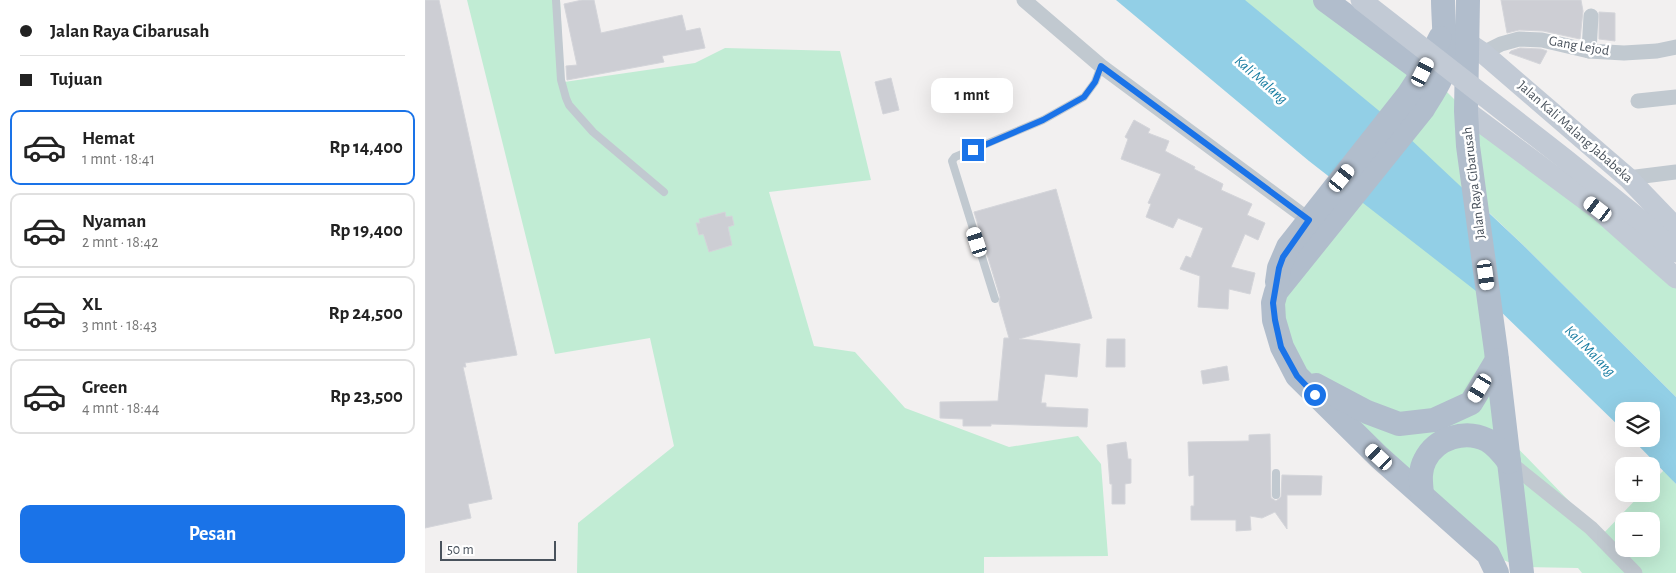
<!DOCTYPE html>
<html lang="id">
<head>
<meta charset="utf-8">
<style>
  body { margin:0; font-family:"Alegreya Sans",sans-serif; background:#f6f6f6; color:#222; height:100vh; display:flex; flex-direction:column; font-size:19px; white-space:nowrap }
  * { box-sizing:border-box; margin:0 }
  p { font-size:16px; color:#767676 }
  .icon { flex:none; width:28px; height:28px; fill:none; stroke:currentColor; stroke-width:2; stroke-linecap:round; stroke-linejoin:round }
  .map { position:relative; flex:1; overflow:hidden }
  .panel { display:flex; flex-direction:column; background:#fff; width:425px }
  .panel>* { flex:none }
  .banner { display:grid; align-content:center; height:110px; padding:0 20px; background:#fff }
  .controls { position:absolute; left:1190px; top:402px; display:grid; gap:10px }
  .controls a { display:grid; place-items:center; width:45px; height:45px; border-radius:10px; background:#fff; box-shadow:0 5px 20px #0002; font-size:25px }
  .scale { position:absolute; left:15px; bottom:12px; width:116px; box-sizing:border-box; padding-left:5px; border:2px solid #49525c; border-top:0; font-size:14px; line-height:18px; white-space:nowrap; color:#49525c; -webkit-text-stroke:4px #fff; paint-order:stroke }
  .end { position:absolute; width:22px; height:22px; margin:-11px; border:6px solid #1a73e8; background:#fff; box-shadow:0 0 0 2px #fff }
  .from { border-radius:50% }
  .bubble { position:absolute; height:35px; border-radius:10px; background:#fff; box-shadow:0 5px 20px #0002; font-size:16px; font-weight:700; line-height:35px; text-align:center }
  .car { position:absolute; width:15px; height:30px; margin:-15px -8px; border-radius:6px; box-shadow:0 0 4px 1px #0007; background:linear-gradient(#fff 24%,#345 0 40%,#fff 0 76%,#345 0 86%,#fff 0) }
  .banner b { display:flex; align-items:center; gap:18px; height:48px; font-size:19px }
  .banner b+b { border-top:1px solid #e0e0e0 }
  .banner i { width:12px; height:12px; background:#222 }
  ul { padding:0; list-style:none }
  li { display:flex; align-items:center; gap:15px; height:75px; margin:0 10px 8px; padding:0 10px; border:2px solid #e0e0e0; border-radius:10px }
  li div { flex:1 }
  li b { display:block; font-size:19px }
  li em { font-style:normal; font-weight:700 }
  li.on { border-color:#1a73e8 }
  li>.icon { width:45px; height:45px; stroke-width:1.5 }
  .button { display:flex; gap:10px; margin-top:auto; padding:10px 20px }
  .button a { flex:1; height:58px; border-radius:10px; background:#1a73e8; color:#fff; font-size:20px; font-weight:700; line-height:58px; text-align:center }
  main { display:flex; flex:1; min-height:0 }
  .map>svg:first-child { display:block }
  .green { fill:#c1ecd4; fill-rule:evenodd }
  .water { fill:#92cfe6 }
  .building { fill:#cdced4; stroke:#d4d5da }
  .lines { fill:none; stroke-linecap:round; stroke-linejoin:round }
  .lane { stroke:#c1c9d0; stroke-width:8 }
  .street { stroke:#c1c9d0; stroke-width:15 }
  .secondary { stroke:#c2cad5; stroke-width:21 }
  .primary { stroke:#b1bdcc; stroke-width:24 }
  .secondary-bridge { stroke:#c2cad5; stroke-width:21 }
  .route { stroke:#1a73e8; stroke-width:6 }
  .labels { text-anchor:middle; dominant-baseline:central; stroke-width:5; stroke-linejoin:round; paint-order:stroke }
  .street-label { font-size:14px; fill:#49525c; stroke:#fff }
  .water-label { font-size:15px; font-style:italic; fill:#177ca1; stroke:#fff }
</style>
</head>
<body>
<main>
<section class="panel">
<div class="banner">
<b><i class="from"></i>Jalan Raya Cibarusah</b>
<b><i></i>Tujuan</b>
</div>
<ul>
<li class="on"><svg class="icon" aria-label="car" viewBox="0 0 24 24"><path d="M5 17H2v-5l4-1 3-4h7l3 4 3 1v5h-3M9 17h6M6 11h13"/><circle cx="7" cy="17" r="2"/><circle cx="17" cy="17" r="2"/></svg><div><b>Hemat</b><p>1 mnt · 18:41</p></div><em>Rp 14,400</em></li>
<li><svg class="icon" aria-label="car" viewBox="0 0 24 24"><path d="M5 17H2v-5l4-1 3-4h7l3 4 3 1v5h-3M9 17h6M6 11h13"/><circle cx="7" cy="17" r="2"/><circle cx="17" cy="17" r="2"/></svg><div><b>Nyaman</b><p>2 mnt · 18:42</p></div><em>Rp 19,400</em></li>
<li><svg class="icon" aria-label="car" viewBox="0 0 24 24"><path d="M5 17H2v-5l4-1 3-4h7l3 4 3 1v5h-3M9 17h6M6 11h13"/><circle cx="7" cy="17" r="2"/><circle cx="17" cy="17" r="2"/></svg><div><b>XL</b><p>3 mnt · 18:43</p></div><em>Rp 24,500</em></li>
<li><svg class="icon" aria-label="car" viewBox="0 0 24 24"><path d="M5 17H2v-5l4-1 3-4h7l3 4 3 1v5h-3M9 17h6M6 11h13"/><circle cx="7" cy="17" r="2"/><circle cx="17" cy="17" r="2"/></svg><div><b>Green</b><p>4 mnt · 18:44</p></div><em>Rp 23,500</em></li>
</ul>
<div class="button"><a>Pesan</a></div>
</section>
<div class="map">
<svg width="1251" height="573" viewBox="0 0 1251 573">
  <rect width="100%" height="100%" fill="#f2f0f0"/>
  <g class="green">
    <path d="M42,0H135L139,82L270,63L300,48L415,51L446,180L344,192L389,346L430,352L480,408L584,447L653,436L676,464L683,556L559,557V573H152L153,523L249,446L225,338L130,354Z"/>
    <path d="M819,0H900L1013,83L1041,111L1251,278V397L1098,245L1053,202L1081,436L1177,535L1216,494H1226V483L1239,470L1251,484V573H1157L1153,568L1096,567L1063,554L890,395L848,303L962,121ZM1199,521H1226V549H1199Z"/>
  </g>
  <path class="water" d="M691,0H820L964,119L1098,245L1251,397V484L1207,439H1226V411H1199V431L1069,305L884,161Z"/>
  <g class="building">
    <path d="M0,0H14L92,355L40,363L41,367H38L67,499L43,504L46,518L0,528Z"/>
    <path d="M157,0H169L176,33L257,15L261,31L275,28L280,48L237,56L239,62L142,80L141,66L152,65L139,4Z"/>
    <path d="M1076,0H1156L1158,11L1155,39L1118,31L1094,30L1082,33Z"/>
    <path d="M1174,12L1190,13V41L1174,39Z"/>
    <path d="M1095,48L1116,49L1122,51L1115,64L1084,53L1086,51Z"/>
    <path d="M466,78L474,110L458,114L450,82Z"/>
    <path d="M709,120L725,129L723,133L744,141L740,151L770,167L769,169L798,184L796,190L827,204L822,215L840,223L833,240L820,234L806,267L830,273L825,294L804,289L803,309L773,307L775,276L755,269L761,256L766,258L778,228L753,218L748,228L721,217L726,204L723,203L736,174L696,159L703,139L700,137Z"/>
    <path d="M631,189L667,318L594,339L655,344L652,377L620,374L616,403H621V407L663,409L662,427L566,424V426H538V419L515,418V402L573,401L579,338H584L574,303L575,297L549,212Z"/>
    <path d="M300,212L301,217L307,216L309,225L303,227L307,245L284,252L279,236L278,234L274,235L271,223H275L274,219Z"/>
    <path d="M682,339H700V367H681Z"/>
    <path d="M802,366L804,380L778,384L776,371Z"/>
    <path d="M845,434L846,498L851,501L856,497L857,475L897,476L896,495H862V529L850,512L837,518L825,516L826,530L811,531V520H766V506H769V475L764,476L763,442L824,441V435Z"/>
    <path d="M701,442L703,459H706V483L700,484V504H687V484H685L682,445Z"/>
  </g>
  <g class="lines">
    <g class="lane">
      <path d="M131,0L136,80L141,98L144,105L168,132L239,192"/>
      <path d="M570,299L527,161L530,157L618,120L659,97L670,82L676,66"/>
      <path d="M851,495V473"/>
    </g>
    <g class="street">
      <path d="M599,0L676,66L884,220"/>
      <path d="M1164,51L1166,16"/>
      <path d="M1058,53L1076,44L1094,39L1117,40L1164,51L1199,53L1232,51L1251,47"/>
      <path d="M1213,101L1251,97"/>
      <path d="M1203,178L1251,172"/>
      <path d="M1084,462L1166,528L1210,573"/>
    </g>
    <g class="secondary">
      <path d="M1043,43L1058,53L1203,178L1251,228"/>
      <path d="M1041,111L1173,209L1251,278"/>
    </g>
    <g class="primary">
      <path d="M900,0L998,72"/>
      <path d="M1018,0C1018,21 1023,60 1016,78C1011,89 1004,99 998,109L851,292L848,303L849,320L857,347L872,376L954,457L1063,554L1072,573"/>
      <path d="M1043,0L1041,111L1043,146L1071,351L1097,573"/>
      <path d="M852,282L854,268L863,247L983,95L998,72L1015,38"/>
      <path d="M891,385L942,412L974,424L1009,420L1046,403L1072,360"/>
      <path d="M997,494C996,483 994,471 1000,460C1011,438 1040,429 1062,440C1071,445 1078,454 1084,462"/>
    </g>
    <path class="secondary-bridge" d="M936,0L1140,159L1219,223L1251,252"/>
  </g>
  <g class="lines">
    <path class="route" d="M548,150L618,120L659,97L670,82L676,66L884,220L858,257L854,268L848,303L850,320L856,347L872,376L890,395"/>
  </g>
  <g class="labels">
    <g class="street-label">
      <text transform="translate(1154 46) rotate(10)">Gang Lejod</text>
      <text transform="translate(1150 132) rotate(41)">Jalan Kali Malang Jababeka</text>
      <text transform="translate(1049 183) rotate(-97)">Jalan Raya Cibarusah</text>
    </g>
    <g class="water-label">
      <text transform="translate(836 80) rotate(41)">Kali Malang</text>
      <text transform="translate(1165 351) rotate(45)">Kali Malang</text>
    </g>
  </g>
</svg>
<div class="controls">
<a><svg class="icon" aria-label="layers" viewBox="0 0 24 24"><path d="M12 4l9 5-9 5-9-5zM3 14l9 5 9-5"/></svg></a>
<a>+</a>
<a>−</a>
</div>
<div class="scale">50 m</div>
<i class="end from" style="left:890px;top:395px"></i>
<i class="end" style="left:548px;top:150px"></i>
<div class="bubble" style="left:506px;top:78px;width:82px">1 mnt</div>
<i class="car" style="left:998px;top:72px;rotate:27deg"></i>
<i class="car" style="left:917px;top:178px;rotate:39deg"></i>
<i class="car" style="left:1173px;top:209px;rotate:307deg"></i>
<i class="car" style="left:552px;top:242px;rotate:342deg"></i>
<i class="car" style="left:1061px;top:275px;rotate:172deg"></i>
<i class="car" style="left:1055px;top:388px;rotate:211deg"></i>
<i class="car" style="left:954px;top:457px;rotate:313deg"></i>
</div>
</main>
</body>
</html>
